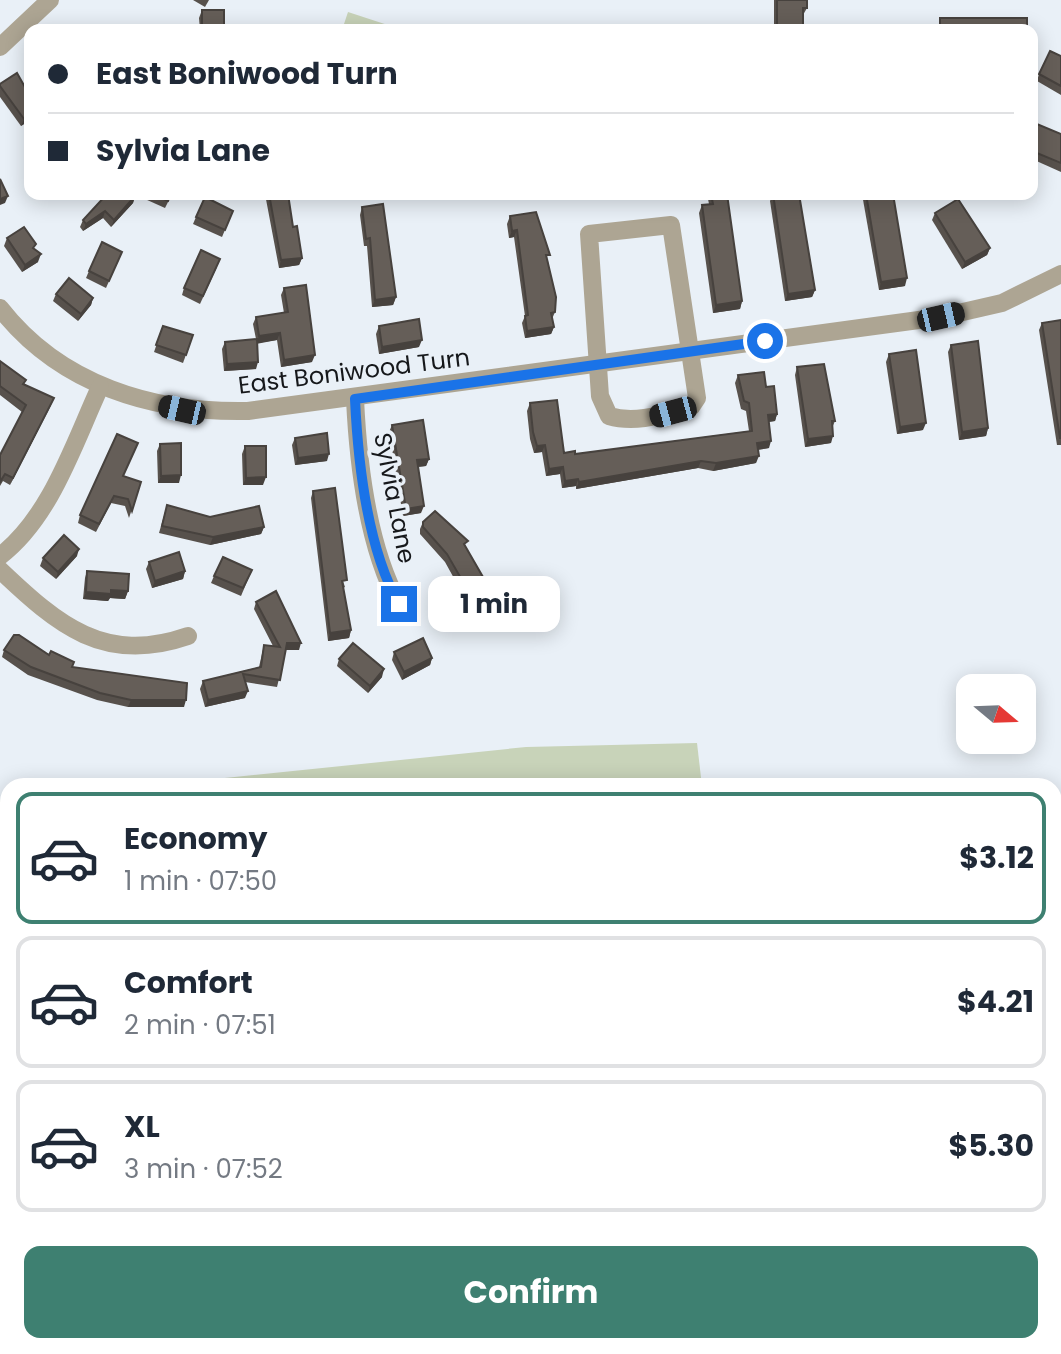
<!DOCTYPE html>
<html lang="en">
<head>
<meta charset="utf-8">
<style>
  body { margin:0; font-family:Poppins,sans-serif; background:#f2f2f3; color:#1f2937; height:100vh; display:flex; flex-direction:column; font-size:30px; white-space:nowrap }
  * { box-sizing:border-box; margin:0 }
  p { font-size:26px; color:#747a83 }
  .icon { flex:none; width:44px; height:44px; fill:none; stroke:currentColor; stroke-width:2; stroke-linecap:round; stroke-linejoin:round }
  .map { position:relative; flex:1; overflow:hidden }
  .panel { position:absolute; left:0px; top:778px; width:1062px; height:576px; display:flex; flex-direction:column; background:#fff; border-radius:24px 24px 0 0; box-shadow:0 4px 20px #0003 }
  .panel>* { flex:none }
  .guide { position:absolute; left:24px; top:24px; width:1014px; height:176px; border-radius:16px; box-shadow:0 4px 20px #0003; display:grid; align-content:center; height:176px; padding:0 24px; background:#fff }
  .needle { width:52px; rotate:109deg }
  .buttons { position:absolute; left:956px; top:674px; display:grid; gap:16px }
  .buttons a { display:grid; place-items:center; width:80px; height:80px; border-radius:16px; background:#fff; box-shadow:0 4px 20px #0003; font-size:40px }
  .end { position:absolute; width:36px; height:36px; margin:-18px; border:10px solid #1a73e8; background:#fff; box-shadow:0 0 0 4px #fff }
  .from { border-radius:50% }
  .bubble { position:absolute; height:56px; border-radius:16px; background:#fff; box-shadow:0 4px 20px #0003; font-size:26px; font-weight:700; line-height:56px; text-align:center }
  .car { position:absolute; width:24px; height:48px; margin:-24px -12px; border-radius:10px; box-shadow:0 0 6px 2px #0007; background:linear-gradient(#222 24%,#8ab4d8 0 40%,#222 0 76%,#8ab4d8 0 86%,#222 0) }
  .guide b { display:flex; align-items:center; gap:28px; height:76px; font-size:30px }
  .guide b+b { border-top:2px solid #e0e1e3 }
  .guide i { width:20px; height:20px; background:#1f2937 }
  ul { padding:14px 0 0; list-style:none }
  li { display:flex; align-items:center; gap:24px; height:132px; margin:0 16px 12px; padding:0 8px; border:4px solid #e0e1e3; border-radius:16px }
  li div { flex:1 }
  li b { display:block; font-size:30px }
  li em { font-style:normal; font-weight:700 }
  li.current { border-color:#3e8071 }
  li>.icon { width:72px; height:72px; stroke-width:1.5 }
  .button { display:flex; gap:16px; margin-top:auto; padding:16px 24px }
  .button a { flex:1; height:92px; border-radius:16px; background:#3e8071; color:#fff; font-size:32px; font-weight:700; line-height:92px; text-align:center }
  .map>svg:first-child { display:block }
  .green { fill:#c8d3b9 }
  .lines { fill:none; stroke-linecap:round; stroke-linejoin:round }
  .minor { stroke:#ada593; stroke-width:18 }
  .wall { fill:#57514c }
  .shaded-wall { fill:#47423e }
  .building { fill:#655e58; stroke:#47423e; stroke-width:2 }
  .route { stroke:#1a73e8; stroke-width:10 }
  .labels { text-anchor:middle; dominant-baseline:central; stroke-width:8; stroke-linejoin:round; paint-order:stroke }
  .street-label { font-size:24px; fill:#16181b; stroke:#e9f0f7 }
</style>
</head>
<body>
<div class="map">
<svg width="1061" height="1354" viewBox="0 0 1061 1354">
  <rect width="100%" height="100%" fill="#e9f0f7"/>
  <g class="green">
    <path d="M348,12L403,30H342Z"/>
    <path d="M697,743L702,786H148L526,747Z"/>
    <path d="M8,800V1346H178L170,1354H0V801Z"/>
  </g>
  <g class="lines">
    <g class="minor">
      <path d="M0,47L50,0"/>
      <path d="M671,225L697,398L691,407C664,414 636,424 609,416L600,396L589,234Z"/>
      <path d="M0,308C60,385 153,413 248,411L941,317L1002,303L1061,274"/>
      <path d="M355,399C358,463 368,547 399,604"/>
      <path d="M0,556C51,517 74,443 100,387"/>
      <path d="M0,570C58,625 104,665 188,636"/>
      <path d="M1054,1095V1265"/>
      <path d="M1052,1354L1053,1346"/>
    </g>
  </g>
  <g class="wall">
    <path d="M193,0H209L205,7Z"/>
    <path d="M774,0H807V8L803,15V30H774Z"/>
    <path d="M202,10L224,30H200L199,18Z"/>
    <path d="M1061,56V95L1037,81L1039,74Z"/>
    <path d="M0,84L30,120L21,126L0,97Z"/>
    <path d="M1032,122L1061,134V172L1032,159Z"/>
    <path d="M137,194H172L165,208L136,195Z"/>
    <path d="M265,194H288L293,227L302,258L299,265L279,268Z"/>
    <path d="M707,194H727L742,301L740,309L713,313L699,213L702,205L709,204Z"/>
    <path d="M773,194L815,290L812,297L785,301L770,201Z"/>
    <path d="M862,194H893L905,286L879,290Z"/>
    <path d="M135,196L133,203L111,227L103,218L83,231L80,227L83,220Z"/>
    <path d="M362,207L396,297L393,305L372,307L367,246H364L360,215Z"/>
    <path d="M233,211L222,237L193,224L196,217Z"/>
    <path d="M935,213L990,248L987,255L962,269L932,220Z"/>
    <path d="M510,216L548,261L555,312L552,319L554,327L551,334L525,338L522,323L525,316L514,237L509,238L507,224Z"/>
    <path d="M7,238L38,262L22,272L4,246Z"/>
    <path d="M122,252L106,288L86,278L89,271Z"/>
    <path d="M217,267L200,304L182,295L184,288Z"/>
    <path d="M284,288L312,362L281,367L277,340L257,343L256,369L224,371L222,349L225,342L256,339L253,324L256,317L284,313L281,295Z"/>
    <path d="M56,294L93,298L91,305L78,321L53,301Z"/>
    <path d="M1061,320V445H1057L1039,330L1042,323Z"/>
    <path d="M163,326L193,335L183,363L154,352Z"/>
    <path d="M379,326L419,347L379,354L376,334Z"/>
    <path d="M951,345L988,428L986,436L959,440L948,352Z"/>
    <path d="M889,354L923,430L897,434L886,362Z"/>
    <path d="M0,361L26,380L24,385L51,405L10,485L3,481L0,486V455L22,412L0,395Z"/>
    <path d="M797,367L835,421L832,428L831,443L805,447L795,375Z"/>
    <path d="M738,375L766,387L777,414L775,421L769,422V448L758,450L756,463L713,471L698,468L576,489V486L562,488L560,474L546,476L542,452L534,453L530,439L527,411L530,403L564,453L575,454L749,431L746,411L741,409L735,383Z"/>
    <path d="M392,425L429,459L426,466L418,467L421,513L403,516L389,432Z"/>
    <path d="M295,438L327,461L295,465L292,445Z"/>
    <path d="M160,444L179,483H158L157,451Z"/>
    <path d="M245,446L263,485H243L242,454Z"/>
    <path d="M141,482L129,518L125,506L111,503L96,532L78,523L80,515Z"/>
    <path d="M313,491L345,587L343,588L351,630L349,638L328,641L311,498Z"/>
    <path d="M167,505L210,517L264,527L261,534L210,545L159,533Z"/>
    <path d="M423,522L488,598L471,609L445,562L420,534V529Z"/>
    <path d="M77,556L56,579L40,566L43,558Z"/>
    <path d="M149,562L185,571L183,579L152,588L146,569Z"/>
    <path d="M252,570L241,596L211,583L214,576Z"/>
    <path d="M87,571L128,591L125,599L110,598L108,601L83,599L85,578Z"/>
    <path d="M256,602L299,650H286L277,687L245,682V698L205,707L200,689L203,681L259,667L264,645L273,646L254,609Z"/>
    <path d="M4,650L49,655L72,668L184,707H128L97,700L28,675L2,657Z"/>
    <path d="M394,652L432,658L430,665L402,680L392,660Z"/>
    <path d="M339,659L382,677L368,693L337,666Z"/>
    <path d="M821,1346H873L871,1351L866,1354H826L821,1348Z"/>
  </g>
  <g class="shaded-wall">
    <path d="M30,115V120L21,126L24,119Z"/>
    <path d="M527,194H631L630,198Z"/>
    <path d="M8,196L5,203L0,205V199Z"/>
    <path d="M135,196L133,203L111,227L114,220Z"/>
    <path d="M105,211L103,218L83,231L86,224Z"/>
    <path d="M517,230L514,237L509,238L512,231Z"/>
    <path d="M990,248L987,255L962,269L965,262Z"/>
    <path d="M41,254L38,262L22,272L25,265Z"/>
    <path d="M302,258L299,265L279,268L281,260Z"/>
    <path d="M907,278L905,286L879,290L881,282Z"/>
    <path d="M815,290L812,297L785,301L788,294Z"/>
    <path d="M396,297L393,305L372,307L375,300Z"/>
    <path d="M93,298L91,305L78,321L81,314Z"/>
    <path d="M742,301L740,309L713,313L716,305Z"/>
    <path d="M554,327L551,334L525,338L527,331Z"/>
    <path d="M280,333L277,340L256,344L259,336Z"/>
    <path d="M422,340L419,347L379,354L382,347Z"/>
    <path d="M315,355L312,362L281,367L284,360Z"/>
    <path d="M258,362L256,369L224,371L227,364Z"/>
    <path d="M54,398L51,405L10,485L13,478Z"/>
    <path d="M777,414L775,421L766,422L768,415Z"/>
    <path d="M926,423L923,430L897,434L900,427Z"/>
    <path d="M988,428L986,436L959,440L962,432Z"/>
    <path d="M833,436L831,443L805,447L808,439Z"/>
    <path d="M771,441L769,448L754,450L757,443Z"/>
    <path d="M545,445L542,452L534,453L537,446Z"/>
    <path d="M329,454L327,461L295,465L298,458Z"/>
    <path d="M759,456L756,463L713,471L716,463Z"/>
    <path d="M429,459L426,466L415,467L417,460Z"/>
    <path d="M701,461L698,468L576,489L579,482Z"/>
    <path d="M563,467L560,474L546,476L549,469Z"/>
    <path d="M181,475L179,483H158L161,476Z"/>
    <path d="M266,477L263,485H243L246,478Z"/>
    <path d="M578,479L576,486L562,488L565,481Z"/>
    <path d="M424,506L421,513L403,516L406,509Z"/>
    <path d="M264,527L261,534L210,545L213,537Z"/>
    <path d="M79,549L77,556L56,579L58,572Z"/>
    <path d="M185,571L183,579L152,588L155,581Z"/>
    <path d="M111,590L128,591L125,599L110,598L108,601L83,599L86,592Z"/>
    <path d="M491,591L488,598L471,609L474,601Z"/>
    <path d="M351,630L349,638L328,641L330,633Z"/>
    <path d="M287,643H301L299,650H284Z"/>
    <path d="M432,658L430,665L402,680L404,672Z"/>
    <path d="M384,669L382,677L368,693L370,686Z"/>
    <path d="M248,691L245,698L205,707L208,700Z"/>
    <path d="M131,700H186L184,707H128Z"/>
    <path d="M866,1346H873L871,1351L866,1354H854Z"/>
  </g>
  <g class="building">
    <path d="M777,0H807V8H803V30H777Z"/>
    <rect x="202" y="10" width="22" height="20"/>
    <rect x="940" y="18" width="87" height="12"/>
    <path d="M1050,51L1061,56V86L1039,74Z"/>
    <path d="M17,73L30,96V115L24,119L0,86V84Z"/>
    <path d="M1032,122L1061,134V163L1032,151Z"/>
    <path d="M0,179L8,196L0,199Z"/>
    <path d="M107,194H133L135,196L114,220L105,211L86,224L83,220Z"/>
    <path d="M152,194H171L168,201Z"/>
    <path d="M269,194H288L293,227L297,226L302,258L281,260Z"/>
    <path d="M711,194H727L742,301L716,305L702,205L713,204Z"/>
    <path d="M773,194H799L815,290L788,294Z"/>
    <path d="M866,194H893L907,278L881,282Z"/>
    <path d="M205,197L233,211L225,230L196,217Z"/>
    <path d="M958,199L990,248L965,262L935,213Z"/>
    <path d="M383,204L396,297L375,300L370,238L366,239L362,207Z"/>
    <path d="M536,212L550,255H546L556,297L555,312L551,313L554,327L527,331L525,316L528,315L517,230L512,231L510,216Z"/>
    <path d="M24,227L36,244L33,248L41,254L25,265L7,238Z"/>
    <path d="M102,242L122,252L109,281L89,271Z"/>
    <path d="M201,250L220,259L203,296L184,288Z"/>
    <path d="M69,278L93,298L81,314L56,294Z"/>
    <path d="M306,285L315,355L284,360L280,333L259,336L256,317L288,312L284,288Z"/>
    <path d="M419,319L422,340L382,347L379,326Z"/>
    <path d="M1061,320V438H1060L1042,323Z"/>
    <path d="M163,326L193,335L186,355L156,345Z"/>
    <path d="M257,339L258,362L227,364L225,342Z"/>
    <path d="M978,341L988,428L962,432L951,345Z"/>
    <path d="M916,350L926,423L900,427L889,354Z"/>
    <path d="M0,361L26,380L23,384L54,398L13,478L5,474L0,482V455L26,405L0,386Z"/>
    <path d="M824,364L835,421H832L833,436L808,439L797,367Z"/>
    <path d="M764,372L766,387L774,386L777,414L768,415L771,441L757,443L759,456L716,463L701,461L579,482L578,479L565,481L563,467L549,469L545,445L537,446L533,432L530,403L557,400L564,453L575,451V454L752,431L749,403L744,401L738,375Z"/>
    <path d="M423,420L429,459L417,460L424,506L406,509L392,425Z"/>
    <path d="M327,433L329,454L298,458L295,438Z"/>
    <path d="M117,434L138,443L123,476L141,482L132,511L128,499L114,496L99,524L80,515Z"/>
    <path d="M181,443V475L161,476L160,444Z"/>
    <path d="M245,446H266V477L246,478Z"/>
    <path d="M335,488L347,580L342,581L351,630L330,633L313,491Z"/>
    <path d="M167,505L210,517L259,506L264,527L213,537L162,526Z"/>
    <path d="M435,511L468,541L464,544L491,591L474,601L447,554L423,527V522Z"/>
    <path d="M64,535L79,549L58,572L43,558Z"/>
    <path d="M179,552L185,571L155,581L149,562Z"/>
    <path d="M223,557L252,570L243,588L214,576Z"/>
    <path d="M87,571L129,574L128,591L111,590V594L86,592Z"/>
    <path d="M276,591L301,643H287L280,680L243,674L248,691L208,700L203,681L261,667L264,645L280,647L256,602Z"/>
    <path d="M14,635H19L49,655L51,651L74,662L72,667L187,683L186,700H131L100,693L31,667L4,650Z"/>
    <path d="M423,638L432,658L404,672L394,652Z"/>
    <path d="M353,643L384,669L370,686L339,659Z"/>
    <path d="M832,1346H866L854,1354H838Z"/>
  </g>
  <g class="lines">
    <path class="route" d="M399,604C367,548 358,463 355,399L765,341"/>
  </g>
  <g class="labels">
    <g class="street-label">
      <text transform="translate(354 371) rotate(-7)">East Boniwood Turn</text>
      <text transform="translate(395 498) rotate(79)">Sylvia Lane</text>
    </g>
  </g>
</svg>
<div class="buttons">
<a><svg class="needle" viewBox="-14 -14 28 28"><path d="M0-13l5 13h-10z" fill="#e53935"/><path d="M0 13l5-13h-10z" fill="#747a83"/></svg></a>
</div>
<i class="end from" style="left:765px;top:341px"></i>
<i class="end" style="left:399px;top:604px"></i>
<div class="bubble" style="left:428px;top:576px;width:132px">1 min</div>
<i class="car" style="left:941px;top:317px;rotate:77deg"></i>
<i class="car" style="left:182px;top:410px;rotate:283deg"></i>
<i class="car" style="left:673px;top:412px;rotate:255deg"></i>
<div class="guide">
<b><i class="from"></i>East Boniwood Turn</b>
<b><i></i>Sylvia Lane</b>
</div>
<section class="panel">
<ul>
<li class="current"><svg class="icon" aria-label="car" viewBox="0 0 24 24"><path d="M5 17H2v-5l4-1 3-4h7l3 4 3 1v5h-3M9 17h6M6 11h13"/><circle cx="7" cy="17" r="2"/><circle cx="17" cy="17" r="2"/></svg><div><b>Economy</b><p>1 min · 07:50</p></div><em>$3.12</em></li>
<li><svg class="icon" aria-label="car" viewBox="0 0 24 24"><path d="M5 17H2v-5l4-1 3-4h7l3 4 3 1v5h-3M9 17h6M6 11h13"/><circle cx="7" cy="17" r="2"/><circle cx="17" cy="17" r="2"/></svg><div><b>Comfort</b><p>2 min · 07:51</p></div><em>$4.21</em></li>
<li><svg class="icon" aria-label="car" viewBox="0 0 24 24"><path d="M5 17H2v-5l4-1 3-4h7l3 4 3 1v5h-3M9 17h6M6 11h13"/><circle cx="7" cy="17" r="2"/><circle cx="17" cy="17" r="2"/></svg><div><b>XL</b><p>3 min · 07:52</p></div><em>$5.30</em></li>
</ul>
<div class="button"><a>Confirm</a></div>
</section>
</div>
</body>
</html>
